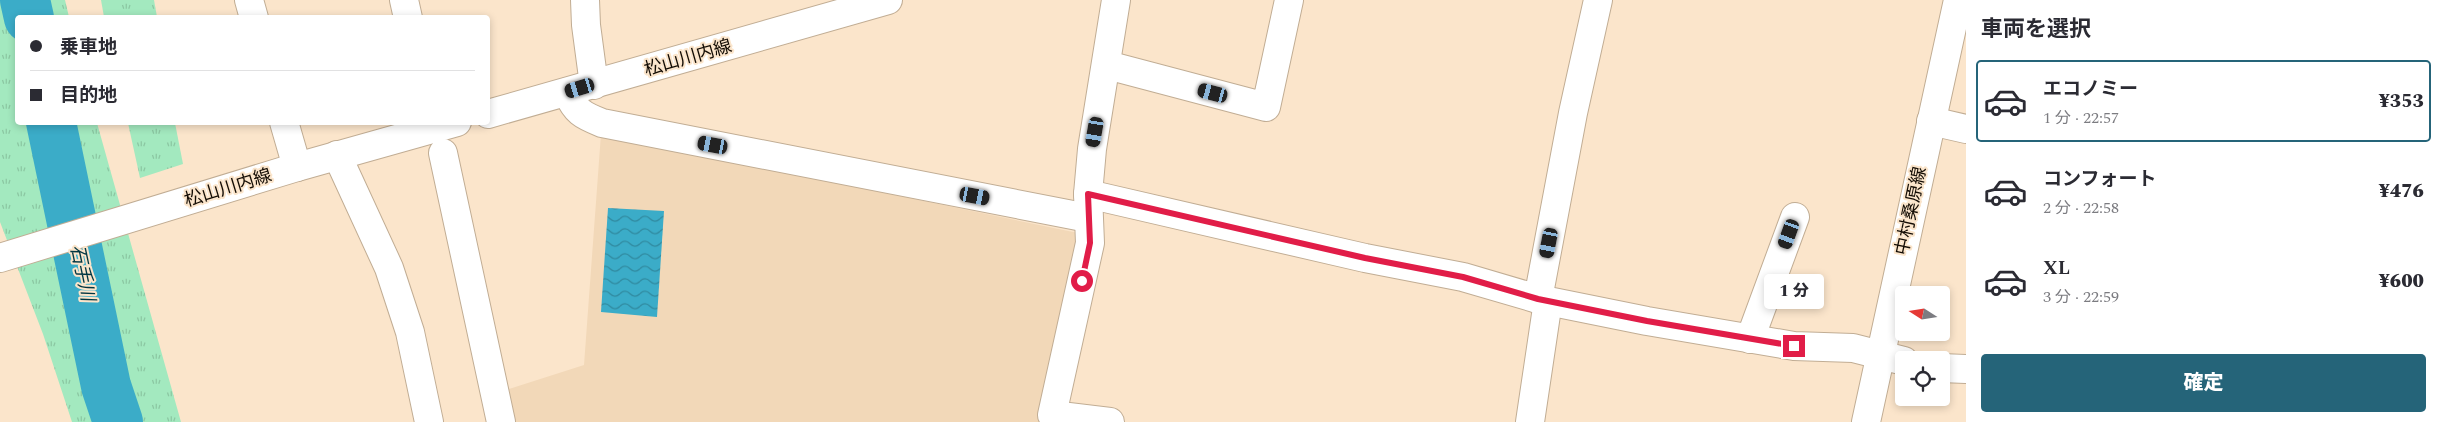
<!DOCTYPE html>
<html lang="ja">
<head>
<meta charset="utf-8">
<style>
  body { margin:0; font-family:Spectral,"Noto Sans JP",serif; background:#f7f7f7; color:#2b2b33; height:100vh; display:flex; flex-direction:column; font-size:19px; white-space:nowrap }
  * { box-sizing:border-box; margin:0 }
  p { font-size:16px; color:#7c7c81 }
  .icon { flex:none; width:28px; height:28px; fill:none; stroke:currentColor; stroke-width:2; stroke-linecap:round; stroke-linejoin:round }
  .map { position:relative; flex:1; overflow:hidden }
  .panel { display:flex; flex-direction:column; background:#fff; width:475px }
  .panel>* { flex:none }
  .banner { position:absolute; left:15px; top:15px; width:475px; height:110px; border-radius:5px; box-shadow:0 2px 8px #0003; display:grid; align-content:center; height:110px; padding:0 15px; background:#fff }
  .needle { width:32px; rotate:282deg }
  .buttons { position:absolute; left:1895px; top:286px; display:grid; gap:10px }
  .buttons a { display:grid; place-items:center; width:55px; height:55px; border-radius:5px; background:#fff; box-shadow:0 2px 8px #0003; font-size:25px }
  .end { position:absolute; width:22px; height:22px; margin:-11px; border:6px solid #e11d48; background:#fff; box-shadow:0 0 0 2px #fff }
  .from { border-radius:50% }
  .bubble { position:absolute; height:35px; border-radius:5px; background:#fff; box-shadow:0 2px 8px #0003; font-size:16px; font-weight:800; line-height:35px; text-align:center }
  .car { position:absolute; width:15px; height:30px; margin:-15px -8px; border-radius:6px; box-shadow:0 0 4px 1px #0007; background:linear-gradient(#222 24%,#8ab4d8 0 40%,#222 0 76%,#8ab4d8 0 86%,#222 0) }
  .banner b { display:flex; align-items:center; gap:18px; height:48px; font-size:19px }
  .banner b+b { border-top:1px solid #e1e1e2 }
  .banner i { width:12px; height:12px; background:#2b2b33 }
  ul { padding:0; list-style:none }
  li { display:flex; align-items:center; gap:15px; height:82px; margin:0 10px 8px; padding:0 5px; border:2px solid transparent; border-radius:5px }
  li div { flex:1 }
  li b { display:block; font-size:19px }
  li em { font-style:normal; font-weight:800 }
  li.selected { border-color:#256479 }
  li>.icon { width:45px; height:45px; stroke-width:1.5 }
  h2 { padding:0 15px; font-size:22px; line-height:60px }
  .cta { display:flex; gap:10px; margin-top:auto; padding:10px 15px }
  .cta a { flex:1; height:58px; border-radius:5px; background:#256479; color:#fff; font-size:20px; font-weight:800; line-height:58px; text-align:center }
  main { display:flex; flex:1; min-height:0 }
  .map>svg:first-child { display:block }
  .built { fill:#f2d8b8 }
  .grass { fill:url(#grass-tufts) }
  .water { fill:url(#water-waves) }
  .lines { fill:none; stroke-linecap:round; stroke-linejoin:round }
  .river { stroke:#3bacc8; stroke-width:50 }
  .minor-casing { stroke:#c1ad94; stroke-width:30 }
  .tertiary-casing { stroke:#c1ad94; stroke-width:30 }
  .secondary-casing { stroke:#c1ad94; stroke-width:30 }
  .minor { stroke:#fff; stroke-width:28 }
  .tertiary { stroke:#fff; stroke-width:28 }
  .secondary { stroke:#fff; stroke-width:28 }
  .route { stroke:#e11d48; stroke-width:6 }
  .labels { text-anchor:middle; dominant-baseline:central; stroke-width:4; stroke-linejoin:round; paint-order:stroke }
  .street-label { font-size:18px; fill:#130c04; stroke:#fbe5cb }
  .water-label { font-size:19px; font-style:italic; fill:#013642; stroke:#fbe5cb }
</style>
</head>
<body>
<main>
<div class="map">
<svg width="1966" height="422" viewBox="0 0 1966 422">
  <defs>
    <pattern id="grass-tufts" width="24" height="20" patternUnits="userSpaceOnUse" patternTransform="scale(1.25)"><rect width="24" height="20" fill="#a3e9bf"/><path d="M3 7l-1-3M5 7V3M7 7l1-3M15 17l-1-3M17 17v-4M19 17l1-3" fill="none" stroke="#8bc7a2"/></pattern>
    <pattern id="water-waves" width="16" height="10" patternUnits="userSpaceOnUse" patternTransform="scale(1.25)"><rect width="16" height="10" fill="#3bacc8"/><path d="M0 5q4-4 8 0t8 0" fill="none" stroke="#308aa0"/></pattern>
  </defs>
  <rect width="100%" height="100%" fill="#fbe5cb"/>
  <path class="built" d="M601,134L1078,233L1045,422H515L509,389L584,365Z"/>
  <g class="grass">
    <path d="M0,0H65L69,17L18,18V122L97,123L181,422H72L43,334L0,222Z"/>
    <path d="M101,0H154L157,17H104Z"/>
    <path d="M128,123H175L183,164L140,178Z"/>
  </g>
  <path class="water" d="M608,208L664,211L657,317L601,312Z"/>
  <g class="lines">
    <g class="river">
      <path d="M25,0L29,18"/>
      <path d="M51,122L106,386L118,422"/>
    </g>
    <g class="minor-casing">
      <g id="minor">
        <path d="M249,0L254,18"/>
        <path d="M404,0L408,18"/>
        <path d="M585,0L586,25L594,85"/>
        <path d="M1107,65L1266,107L1289,0"/>
        <path d="M567,92C576,112 582,115 602,123L1088,218"/>
        <path d="M1931,121L1966,129"/>
        <path d="M284,122L297,167"/>
        <path d="M443,153L501,422"/>
        <path d="M337,155L389,268L410,332L429,422"/>
        <path d="M1088,194L1365,258L1463,277L1538,299L1647,321L1794,346L1853,348L1904,361"/>
        <path d="M1538,299L1573,113L1598,0"/>
        <path d="M1750,339L1795,217"/>
        <path d="M1941,368L1966,369"/>
        <path d="M1110,422L1052,415L1090,243L1088,194L1092,149L1116,0"/>
        <path d="M1530,422L1548,301"/>
      </g>
    </g>
    <g class="tertiary-casing">
      <path id="tertiary" d="M1866,422L1958,0"/>
    </g>
    <g class="secondary-casing">
      <g id="secondary">
        <path d="M488,114L888,0"/>
        <path d="M0,258L297,167L457,122"/>
      </g>
    </g>
    <use href="#minor" class="minor"/>
    <use href="#tertiary" class="tertiary"/>
    <use href="#secondary" class="secondary"/>
  </g>
  <g class="lines">
    <path class="route" d="M1082,281L1090,243L1088,194L1365,258L1463,277L1538,299L1647,321L1794,346"/>
  </g>
  <g class="labels">
    <g class="street-label">
      <text transform="translate(688 58) rotate(-16)">松山川内線</text>
      <text transform="translate(228 188) rotate(-17)">松山川内線</text>
      <text transform="translate(1911 211) rotate(-78)">中村桑原線</text>
    </g>
    <g class="water-label">
      <text transform="translate(82 273) rotate(78)">石手川</text>
    </g>
  </g>
</svg>
<div class="buttons">
<a><svg class="needle" viewBox="-14 -14 28 28"><path d="M0-13l5 13h-10z" fill="#e53935"/><path d="M0 13l5-13h-10z" fill="#7c7c81"/></svg></a>
<a><svg class="icon" aria-label="locate" viewBox="0 0 24 24"><circle cx="12" cy="12" r="6"/><path d="M12 2v4M12 18v4M2 12h4M18 12h4"/></svg></a>
</div>
<i class="end from" style="left:1082px;top:281px"></i>
<i class="end" style="left:1794px;top:346px"></i>
<div class="bubble" style="left:1764px;top:274px;width:60px">1 分</div>
<i class="car" style="left:580px;top:88px;rotate:253deg"></i>
<i class="car" style="left:1213px;top:93px;rotate:285deg"></i>
<i class="car" style="left:1095px;top:132px;rotate:190deg"></i>
<i class="car" style="left:713px;top:145px;rotate:281deg"></i>
<i class="car" style="left:975px;top:196px;rotate:101deg"></i>
<i class="car" style="left:1789px;top:234px;rotate:200deg"></i>
<i class="car" style="left:1549px;top:243px;rotate:191deg"></i>
<div class="banner">
<b><i class="from"></i>乗車地</b>
<b><i></i>目的地</b>
</div>
</div>
<section class="panel">
<h2>車両を選択</h2>
<ul>
<li class="selected"><svg class="icon" aria-label="car" viewBox="0 0 24 24"><path d="M5 17H2v-5l4-1 3-4h7l3 4 3 1v5h-3M9 17h6M6 11h13"/><circle cx="7" cy="17" r="2"/><circle cx="17" cy="17" r="2"/></svg><div><b>エコノミー</b><p>1 分 · 22:57</p></div><em>¥353</em></li>
<li><svg class="icon" aria-label="car" viewBox="0 0 24 24"><path d="M5 17H2v-5l4-1 3-4h7l3 4 3 1v5h-3M9 17h6M6 11h13"/><circle cx="7" cy="17" r="2"/><circle cx="17" cy="17" r="2"/></svg><div><b>コンフォート</b><p>2 分 · 22:58</p></div><em>¥476</em></li>
<li><svg class="icon" aria-label="car" viewBox="0 0 24 24"><path d="M5 17H2v-5l4-1 3-4h7l3 4 3 1v5h-3M9 17h6M6 11h13"/><circle cx="7" cy="17" r="2"/><circle cx="17" cy="17" r="2"/></svg><div><b>XL</b><p>3 分 · 22:59</p></div><em>¥600</em></li>
</ul>
<div class="cta"><a>確定</a></div>
</section>
</main>
</body>
</html>
